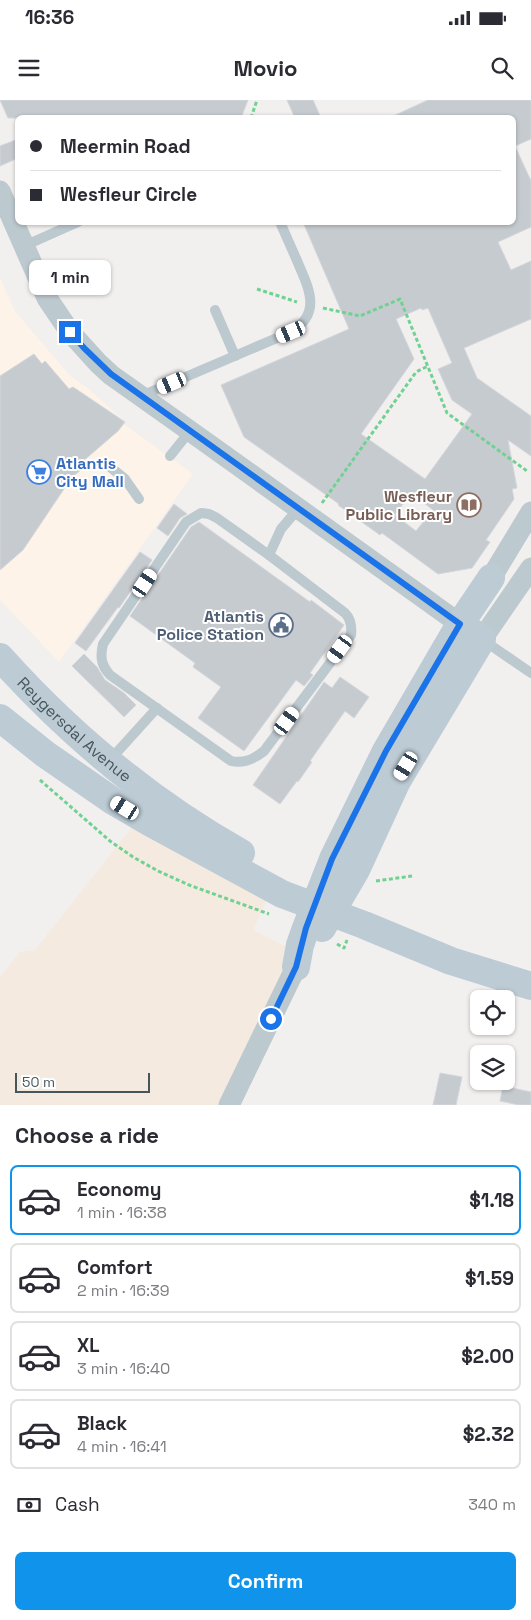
<!DOCTYPE html>
<html lang="en">
<head>
<meta charset="utf-8">
<style>
  body { margin:0; font-family:"Space Grotesk",sans-serif; background:#f2f2f3; color:#2b2b33; height:100vh; display:flex; flex-direction:column; font-size:19px; white-space:nowrap }
  * { box-sizing:border-box; margin:0 }
  p { font-size:16px; color:#7c7c81 }
  .icon { flex:none; width:28px; height:28px; fill:none; stroke:currentColor; stroke-width:2; stroke-linecap:round; stroke-linejoin:round }
  .map { position:relative; height:1005px; overflow:hidden }
  .details { display:flex; flex-direction:column; background:#fff; flex:1 }
  .details>* { flex:none }
  .banner { position:absolute; left:15px; top:15px; width:501px; height:110px; border-radius:8px; box-shadow:0 1px 4px #0004; display:grid; align-content:center; height:110px; padding:0 15px; background:#fff }
  .controls { position:absolute; left:470px; top:890px; display:grid; gap:10px }
  .controls a { display:grid; place-items:center; width:45px; height:45px; border-radius:8px; background:#fff; box-shadow:0 1px 4px #0004; font-size:25px }
  .scale { position:absolute; left:15px; bottom:12px; width:135px; box-sizing:border-box; padding-left:5px; border:2px solid #46565d; border-top:0; font-size:14px; line-height:18px; white-space:nowrap; color:#46565d; -webkit-text-stroke:4px #fff; paint-order:stroke }
  .end { position:absolute; width:22px; height:22px; margin:-11px; border:6px solid #1a73e8; background:#fff; box-shadow:0 0 0 2px #fff }
  .from { border-radius:50% }
  .bubble { position:absolute; height:35px; border-radius:8px; background:#fff; box-shadow:0 1px 4px #0004; font-size:16px; font-weight:700; line-height:35px; text-align:center }
  .car { position:absolute; width:15px; height:30px; margin:-15px -8px; border-radius:6px; box-shadow:0 0 4px 1px #0007; background:linear-gradient(#fff 24%,#345 0 40%,#fff 0 76%,#345 0 86%,#fff 0) }
  .banner b { display:flex; align-items:center; gap:18px; height:48px; font-size:19px }
  .banner b+b { border-top:1px solid #e1e1e2 }
  .banner i { width:12px; height:12px; background:#2b2b33 }
  ul { padding:0; list-style:none }
  li { display:flex; align-items:center; gap:15px; height:70px; margin:0 10px 8px; padding:0 5px; border:2px solid #e1e1e2; border-radius:8px }
  li div { flex:1 }
  li b { display:block; font-size:19px }
  li em { font-style:normal; font-weight:700 }
  li.current { border-color:#1093ea }
  li>.icon { width:45px; height:45px; stroke-width:1.5 }
  h2 { padding:0 15px; font-size:22px; line-height:60px }
  .pay { display:flex; align-items:center; gap:12px; height:55px; padding:0 15px; font-size:19px }
  .pay p { margin-inline-start:auto }
  .cta { display:flex; gap:10px; margin-top:auto; padding:10px 15px }
  .cta a { flex:1; height:58px; border-radius:8px; background:#1093ea; color:#fff; font-size:20px; font-weight:700; line-height:58px; text-align:center }
  .status { display:flex; justify-content:space-between; align-items:center; height:35px; padding:0 25px; background:#fff; direction:ltr }
  .status svg { height:14px; fill:currentColor }
  header { display:flex; justify-content:space-between; align-items:center; height:65px; padding:0 15px; background:#fff; font-size:22px; font-weight:700 }
  .map>svg:first-child { display:block }
  .commercial { fill:#fdf3e8 }
  .sand { fill:#f4eadf }
  .building { fill:#c6cbcf; stroke:#d3d6db; fill-rule:evenodd }
  .lines { fill:none; stroke-linecap:round; stroke-linejoin:round }
  .path { stroke:#71d192; stroke-width:3; stroke-dasharray:4 2.5; stroke-linecap:butt }
  .lane { stroke:#bcc9cf; stroke-width:10 }
  .street { stroke:#bcc9cf; stroke-width:21 }
  .secondary { stroke:#bccbd4; stroke-width:28 }
  .route { stroke:#1a73e8; stroke-width:6 }
  .labels { text-anchor:middle; dominant-baseline:central; stroke-width:4; stroke-linejoin:round; paint-order:stroke }
  .shop-label { font-size:16px; font-weight:bold; fill:#366cbe; stroke:#fff; text-anchor:start }
  .education-label { font-size:16px; font-weight:bold; fill:#785e54; stroke:#fff; text-anchor:end }
  .service-label { font-size:16px; font-weight:bold; fill:#4e5e75; stroke:#fff; text-anchor:end }
  .street-label { font-size:16px; fill:#46565d; stroke:#fff }
</style>
</head>
<body>
<div class="status"><b>16:36</b><svg viewBox="0 0 49 12"><path d="M0 12V9h3v3zM5 12V6h3v6zM10 12V3h3v9zM15 12V0h3v12zM26 1h20v11H26zM47 4h2v5h-2z"/></svg></div>
<header><svg class="icon" aria-label="menu" viewBox="0 0 24 24"><path d="M4 6h16M4 12h16M4 18h16"/></svg>Movio<svg class="icon" aria-label="search" viewBox="0 0 24 24"><circle cx="10" cy="10" r="6"/><path d="M15 15l6 6"/></svg></header>
<div class="map">
<svg width="531" height="1005" viewBox="0 0 531 1005">
  <rect width="100%" height="100%" fill="#f2efef"/>
  <path class="commercial" d="M0,178L15,211L70,276L88,288L125,322L124,324L193,374L59,562L0,500Z"/>
  <path class="sand" d="M136,722L269,795L253,830L293,850L218,1005H0V877L20,852L35,850Z"/>
  <g class="building">
    <path d="M0,0H248L241,18H8Z"/>
    <path d="M287,0H313L321,18H295Z"/>
    <path d="M428,0H531V39L515,46L531,81V127L498,142L511,170L531,161V219L464,248L477,278L531,316V356L508,340L517,388L512,389L514,399L486,440L490,442L472,468L438,474L382,433L380,435L338,405L339,404L244,337L221,285L349,229L303,122H514V18H389ZM421,208L422,210L428,208L452,263L438,269L452,300L472,314L425,379L361,334L414,259L396,219ZM411,393L433,410L416,431L395,415Z"/>
    <path d="M18,39V58L0,66V46Z"/>
    <path d="M34,254L42,264L45,261L69,289L73,287L125,322L118,331L82,362L85,367L72,377L23,450L0,470V276Z"/>
    <path d="M174,404L187,414L180,418L168,436L157,428Z"/>
    <path d="M199,422L310,502L311,500L344,525L310,573L313,575L304,586L296,580L244,651L198,618L221,587L193,567L195,563L130,516L191,427Z"/>
    <path d="M140,452L152,460L119,508L118,507L86,551L75,543Z"/>
    <path d="M84,554L97,567L105,580L124,593L136,605L124,617L72,566Z"/>
    <path d="M340,577L369,597L354,618L345,611L310,661L312,662L298,682L297,681L280,704L253,685L324,582L332,588Z"/>
    <path d="M440,973L462,977L456,1005H433Z"/>
    <path d="M503,986L531,992V1005H519L500,1001Z"/>
  </g>
  <g class="lines">
    <g class="path">
      <path d="M251,18L257,0"/>
      <path d="M257,189L297,202"/>
      <path d="M323,208L360,216L400,199L447,313L527,371"/>
      <path d="M322,403L416,272L428,266"/>
      <path d="M40,680L110,741L133,757L158,771L189,785L269,814"/>
      <path d="M376,781L412,776"/>
      <path d="M337,844L344,848L347,840"/>
    </g>
    <g class="lane">
      <path d="M24,146L78,122"/>
      <path d="M215,210L235,256"/>
      <path d="M141,296L291,232C322,213 309,189 298,163C292,149 286,136 280,122"/>
      <path d="M170,356L190,331"/>
      <path d="M109,366L125,379L139,399"/>
      <path d="M201,413L209,414L217,418L269,455L345,513C351,519 352,526 351,535L264,651C254,659 244,664 231,661L110,575C101,565 100,557 103,544L186,422Z"/>
      <path d="M269,455L281,429L298,409"/>
      <path d="M483,540L531,573"/>
      <path d="M109,661L157,608"/>
    </g>
    <g class="street">
      <path d="M0,91L47,198L70,232L98,263L111,275L190,331L460,524"/>
      <path d="M491,478L531,412"/>
      <path d="M482,539L531,468"/>
      <path d="M229,1005L296,867"/>
    </g>
    <g class="secondary">
      <path id="s1" d="M0,557C69,634 151,702 241,753"/>
      <path d="M0,618L45,654L113,701L149,722L282,794L364,825L451,861L531,886"/>
      <path d="M322,828L356,770L397,681L482,539L460,524"/>
      <path d="M296,867L300,845L306,828L333,759L386,651L460,524L491,478"/>
    </g>
  </g>
  <g class="lines">
    <path class="route" d="M70,232L84,248L111,274L460,524L386,651L332,759L306,828L296,867L271,919"/>
  </g>
  <defs>
    <g id="supermarket-ring" transform="scale(1.25)"><circle r="9.5" fill="#fff" stroke="#3f7fe0" stroke-width="1.5"/><path d="M-6-5.5h2.5l.6 2H6L4.5 2H-2.5L-4.4-4H-6ZM-1.5 3.2a1.3 1.3 0 1 0 .1 0ZM3 3.2a1.3 1.3 0 1 0 .1 0Z" fill="#3f7fe0"/></g>
    <g id="library-ring" transform="scale(1.25)"><circle r="9.5" fill="#fff" stroke="#8d6e63" stroke-width="1.5"/><path d="M-6-4Q-3-5.5-.7-3.5V5Q-3 3-6 4ZM6-4Q3-5.5 .7-3.5V5Q3 3 6 4Z" fill="#8d6e63"/></g>
    <g id="civic-ring" transform="scale(1.25)"><circle r="9.5" fill="#fff" stroke="#5c6f8a" stroke-width="1.5"/><path d="M-.6-6.5H3V-4.5H.6V-3L4-1V1h2V6H-6V1h2V-1L-.6-3ZM-1.2 2.5V6h2.4V2.5Z" fill="#5c6f8a"/></g>
  </defs>
  <g fill-rule="evenodd">
    <use href="#supermarket-ring" x="39" y="372"/>
    <use href="#library-ring" x="469" y="405"/>
    <use href="#civic-ring" x="281" y="525"/>
  </g>
  <g class="labels">
    <g class="shop-label">
      <text x="56" y="363">Atlantis<tspan x="56" dy="18">City Mall</tspan></text>
    </g>
    <g class="education-label">
      <text x="452" y="396">Wesfleur<tspan x="452" dy="18">Public Library</tspan></text>
    </g>
    <g class="service-label">
      <text x="264" y="516">Atlantis<tspan x="264" dy="18">Police Station</tspan></text>
    </g>
    <g class="street-label">
      <text stroke="none"><textPath href="#s1" startOffset="104">Reygersdal Avenue</textPath></text>
    </g>
  </g>
</svg>
<div class="controls">
<a><svg class="icon" aria-label="locate" viewBox="0 0 24 24"><circle cx="12" cy="12" r="6"/><path d="M12 2v4M12 18v4M2 12h4M18 12h4"/></svg></a>
<a><svg class="icon" aria-label="layers" viewBox="0 0 24 24"><path d="M12 4l9 5-9 5-9-5zM3 14l9 5 9-5"/></svg></a>
</div>
<div class="scale">50 m</div>
<i class="end from" style="left:271px;top:919px"></i>
<i class="end" style="left:70px;top:232px"></i>
<div class="bubble" style="left:29px;top:160px;width:82px">1 min</div>
<i class="car" style="left:291px;top:232px;rotate:247deg"></i>
<i class="car" style="left:172px;top:283px;rotate:247deg"></i>
<i class="car" style="left:145px;top:483px;rotate:34deg"></i>
<i class="car" style="left:340px;top:549px;rotate:216deg"></i>
<i class="car" style="left:287px;top:621px;rotate:36deg"></i>
<i class="car" style="left:406px;top:666px;rotate:211deg"></i>
<i class="car" style="left:125px;top:708px;rotate:301deg"></i>
<div class="banner">
<b><i class="from"></i>Meermin Road</b>
<b><i></i>Wesfleur Circle</b>
</div>
</div>
<section class="details">
<h2>Choose a ride</h2>
<ul>
<li class="current"><svg class="icon" aria-label="car" viewBox="0 0 24 24"><path d="M5 17H2v-5l4-1 3-4h7l3 4 3 1v5h-3M9 17h6M6 11h13"/><circle cx="7" cy="17" r="2"/><circle cx="17" cy="17" r="2"/></svg><div><b>Economy</b><p>1 min · 16:38</p></div><em>$1.18</em></li>
<li><svg class="icon" aria-label="car" viewBox="0 0 24 24"><path d="M5 17H2v-5l4-1 3-4h7l3 4 3 1v5h-3M9 17h6M6 11h13"/><circle cx="7" cy="17" r="2"/><circle cx="17" cy="17" r="2"/></svg><div><b>Comfort</b><p>2 min · 16:39</p></div><em>$1.59</em></li>
<li><svg class="icon" aria-label="car" viewBox="0 0 24 24"><path d="M5 17H2v-5l4-1 3-4h7l3 4 3 1v5h-3M9 17h6M6 11h13"/><circle cx="7" cy="17" r="2"/><circle cx="17" cy="17" r="2"/></svg><div><b>XL</b><p>3 min · 16:40</p></div><em>$2.00</em></li>
<li><svg class="icon" aria-label="car" viewBox="0 0 24 24"><path d="M5 17H2v-5l4-1 3-4h7l3 4 3 1v5h-3M9 17h6M6 11h13"/><circle cx="7" cy="17" r="2"/><circle cx="17" cy="17" r="2"/></svg><div><b>Black</b><p>4 min · 16:41</p></div><em>$2.32</em></li>
</ul>
<div class="pay"><svg class="icon" aria-label="cash" viewBox="0 0 24 24"><path d="M3 7h18v10H3z"/><circle cx="12" cy="12" r="2"/></svg>Cash<p>340 m</p></div>
<div class="cta"><a>Confirm</a></div>
</section>
</body>
</html>
